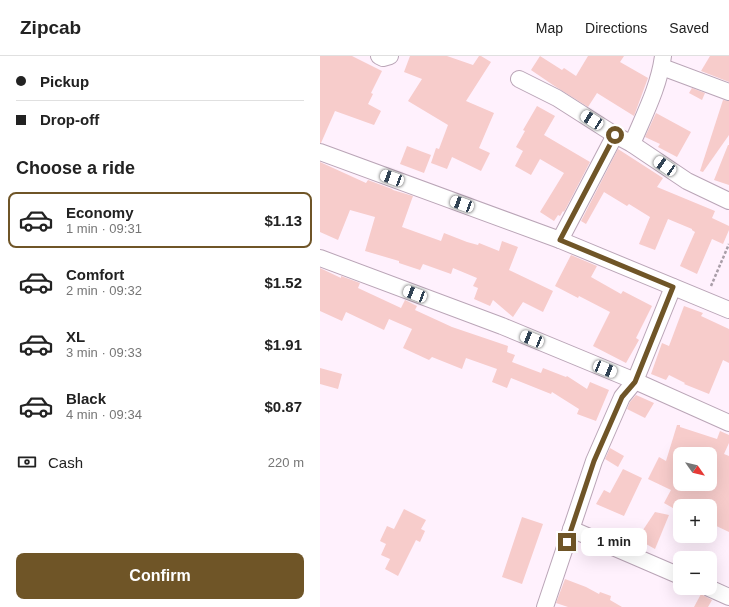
<!DOCTYPE html>
<html lang="en">
<head>
<meta charset="utf-8">
<style>
  body { margin:0; font-family:Arial,sans-serif; background:#f6f6f6; color:#222; height:100vh; display:flex; flex-direction:column; font-size:15px; white-space:nowrap }
  * { box-sizing:border-box; margin:0 }
  p { font-size:13px; color:#767676 }
  .icon { flex:none; width:22px; height:22px; fill:none; stroke:currentColor; stroke-width:2; stroke-linecap:round; stroke-linejoin:round }
  .map { position:relative; flex:1; overflow:hidden }
  .sheet { display:flex; flex-direction:column; background:#fff; width:320px }
  .sheet>* { flex:none }
  .banner { display:grid; align-content:center; height:88px; padding:0 16px; background:#fff }
  .needle { width:26px; rotate:124deg }
  .controls { position:absolute; left:353px; top:391px; display:grid; gap:8px }
  .controls a { display:grid; place-items:center; width:44px; height:44px; border-radius:8px; background:#fff; box-shadow:0 4px 16px #0002; font-size:20px }
  .end { position:absolute; width:18px; height:18px; margin:-9px; border:5px solid #6f5527; background:#fff; box-shadow:0 0 0 2px #fff }
  .from { border-radius:50% }
  .bubble { position:absolute; height:28px; border-radius:8px; background:#fff; box-shadow:0 4px 16px #0002; font-size:13px; font-weight:800; line-height:28px; text-align:center }
  .car { position:absolute; width:12px; height:24px; margin:-12px -6px; border-radius:5px; box-shadow:0 0 3px 1px #0007; background:linear-gradient(#fff 24%,#345 0 40%,#fff 0 76%,#345 0 86%,#fff 0) }
  .banner b { display:flex; align-items:center; gap:14px; height:38px; font-size:15px }
  .banner b+b { border-top:1px solid #e0e0e0 }
  .banner i { width:10px; height:10px; background:#222 }
  ul { padding:0; list-style:none }
  li { display:flex; align-items:center; gap:12px; height:56px; margin:0 8px 6px; padding:0 8px; border:2px solid transparent; border-radius:8px }
  li div { flex:1 }
  li b { display:block; font-size:15px }
  li em { font-style:normal; font-weight:800 }
  li.active { border-color:#6f5527 }
  li>.icon { width:36px; height:36px; stroke-width:1.5 }
  h2 { padding:0 16px; font-size:18px; line-height:48px }
  .pay { display:flex; align-items:center; gap:10px; height:44px; padding:0 16px; font-size:15px }
  .pay p { margin-inline-start:auto }
  .cta { display:flex; gap:8px; margin-top:auto; padding:8px 16px }
  .cta a { flex:1; height:46px; border-radius:8px; background:#6f5527; color:#fff; font-size:16px; font-weight:800; line-height:46px; text-align:center }
  header { display:flex; align-items:center; gap:24px; box-sizing:border-box; height:56px; padding:0 20px; background:#fff; border-bottom:1px solid #e0e0e0 }
  header strong { font-size:19px }
  nav { display:flex; gap:22px; margin-inline-start:auto; font-size:14px }
  main { display:flex; flex:1; min-height:0 }
  .map>svg:first-child { display:block }
  .building { fill:#f7cccb; fill-rule:evenodd }
  .lines { fill:none; stroke-linecap:round; stroke-linejoin:round }
  .minor-casing { stroke:#baa5b7; stroke-width:18 }
  .path { stroke:#a99ea8; stroke-width:2.5; stroke-dasharray:3 2; stroke-linecap:butt }
  .minor { stroke:#fff; stroke-width:16 }
  .route { stroke:#6f5527; stroke-width:5 }
</style>
</head>
<body>
<header>
<strong>Zipcab</strong>
<nav><a>Map</a><a>Directions</a><a>Saved</a></nav>
</header>
<main>
<section class="sheet">
<div class="banner">
<b><i class="from"></i>Pickup</b>
<b><i></i>Drop-off</b>
</div>
<h2>Choose a ride</h2>
<ul>
<li class="active"><svg class="icon" aria-label="car" viewBox="0 0 24 24"><path d="M5 17H2v-5l4-1 3-4h7l3 4 3 1v5h-3M9 17h6M6 11h13"/><circle cx="7" cy="17" r="2"/><circle cx="17" cy="17" r="2"/></svg><div><b>Economy</b><p>1 min · 09:31</p></div><em>$1.13</em></li>
<li><svg class="icon" aria-label="car" viewBox="0 0 24 24"><path d="M5 17H2v-5l4-1 3-4h7l3 4 3 1v5h-3M9 17h6M6 11h13"/><circle cx="7" cy="17" r="2"/><circle cx="17" cy="17" r="2"/></svg><div><b>Comfort</b><p>2 min · 09:32</p></div><em>$1.52</em></li>
<li><svg class="icon" aria-label="car" viewBox="0 0 24 24"><path d="M5 17H2v-5l4-1 3-4h7l3 4 3 1v5h-3M9 17h6M6 11h13"/><circle cx="7" cy="17" r="2"/><circle cx="17" cy="17" r="2"/></svg><div><b>XL</b><p>3 min · 09:33</p></div><em>$1.91</em></li>
<li><svg class="icon" aria-label="car" viewBox="0 0 24 24"><path d="M5 17H2v-5l4-1 3-4h7l3 4 3 1v5h-3M9 17h6M6 11h13"/><circle cx="7" cy="17" r="2"/><circle cx="17" cy="17" r="2"/></svg><div><b>Black</b><p>4 min · 09:34</p></div><em>$0.87</em></li>
</ul>
<div class="pay"><svg class="icon" aria-label="cash" viewBox="0 0 24 24"><path d="M3 7h18v10H3z"/><circle cx="12" cy="12" r="2"/></svg>Cash<p>220 m</p></div>
<div class="cta"><a>Confirm</a></div>
</section>
<div class="map">
<svg width="409" height="551" viewBox="0 0 409 551">
  <rect width="100%" height="100%" fill="#fff1fd"/>
  <g class="building">
    <path d="M0,0H32L62,15L51,37L53,38L48,48L61,55L54,69L15,55L1,87H0Z"/>
    <path d="M90,0H127L153,9L159,0H161L171,6L146,45L174,57L159,92L170,97L161,115L132,101L127,113L111,107L116,92L119,93L128,69L88,45L102,23L84,16Z"/>
    <path d="M220,0L242,14L244,12L256,20L268,0H304L300,6L328,22L314,60L277,37L268,51L233,29L211,14Z"/>
    <path d="M390,0H409V26L381,15Z"/>
    <path d="M372,32L385,37L382,44L369,37Z"/>
    <path d="M403,44L409,45V79L383,116L380,115Z"/>
    <path d="M217,50L235,60L224,79L270,106L244,156L243,155L240,160L238,159L234,165L220,156L244,117L220,103L211,119L195,110L203,95L196,91L205,75L203,74Z"/>
    <path d="M336,57L371,76L357,101L338,91L340,88L325,81Z"/>
    <path d="M408,89H409V129L394,124Z"/>
    <path d="M87,90L111,99L104,117L80,108Z"/>
    <path d="M298,93L343,122L337,131L395,155L392,162L409,170V174L403,188L392,183L377,218L360,210L375,176L372,174V173L348,163L335,194L319,188L330,161L309,148L307,150L284,136L266,168L261,165Z"/>
    <path d="M0,106L46,127L48,124L72,133L73,134L93,140L82,171L121,185L124,177L147,186L158,189L159,187L179,195L182,185L198,191L189,214L233,235L223,256L203,246L193,261L173,244L170,250L154,243L158,232L153,230L157,222L133,212L131,218L103,208L100,214L79,207V205L45,195L55,161L30,154L18,184L0,176Z"/>
    <path d="M251,199L277,210L271,221L301,238L303,235L332,250L316,282L319,284L306,307L273,290L290,256L259,240L258,242L235,230Z"/>
    <path d="M0,212L21,222V220L40,227L38,232L81,252L85,244L97,250L95,254L132,271L188,290L187,296L195,299L192,306L221,317L223,312L246,321L247,320L267,333L270,326L289,334L276,365L257,358L259,353L232,336L231,338L191,322L187,332L172,326L177,313L146,302L142,313L112,301L109,304L83,292L92,273L69,263L64,274L26,256L22,265L0,255Z"/>
    <path d="M364,250L383,257L381,260L409,273V307L403,304L389,338L364,328L365,327L349,319L346,324L331,318L342,287L349,290Z"/>
    <path d="M0,312L22,318L18,333L0,328Z"/>
    <path d="M316,339L334,347L325,362L307,353L310,346Z"/>
    <path d="M357,369H360V371L397,383L400,375L409,379V387L404,398L409,400V476L390,467V450H360V456L344,447L351,434L328,423L339,401L346,405ZM360,398H390V428H360Z"/>
    <path d="M290,392L304,400L298,411L285,403Z"/>
    <path d="M303,413L322,422L304,460L276,448L284,434L290,437Z"/>
    <path d="M84,453L106,464L101,473L105,475L100,486L96,484L78,520L65,513L70,503L61,499L66,488L60,485L67,470L74,473Z"/>
    <path d="M335,456L349,459L335,493L317,483Z"/>
    <path d="M202,461L223,468L202,528L182,521Z"/>
    <path d="M245,523L266,531L279,538L280,536L291,540L290,544L302,551H248L236,547Z"/>
    <path d="M381,538L392,544L388,551H374Z"/>
  </g>
  <g class="lines">
    <g class="minor-casing">
      <g id="minor">
        <path d="M59,0L63,2L70,0"/>
        <path d="M342,11L409,36"/>
        <path d="M199,23L237,42L295,79L312,88L367,125L409,145"/>
        <path d="M312,88C324,59 339,31 343,0"/>
        <path d="M0,96L240,184L409,254"/>
        <path d="M240,184L295,79"/>
        <path d="M0,202L182,270L315,325L409,367"/>
        <path d="M251,473L360,520"/>
        <path d="M389,532L409,541"/>
        <path d="M225,551L274,405L302,341L315,325L353,231"/>
      </g>
    </g>
    <path class="path" d="M391,230L409,188"/>
    <use href="#minor" class="minor"/>
  </g>
  <g class="lines">
    <path class="route" d="M247,486L274,405L302,341L315,326L353,231L240,184L295,79"/>
  </g>
</svg>
<div class="controls">
<a><svg class="needle" viewBox="-14 -14 28 28"><path d="M0-13l5 13h-10z" fill="#e53935"/><path d="M0 13l5-13h-10z" fill="#767676"/></svg></a>
<a>+</a>
<a>−</a>
</div>
<i class="end from" style="left:295px;top:79px"></i>
<i class="end" style="left:247px;top:486px"></i>
<div class="bubble" style="left:261px;top:472px;width:66px">1 min</div>
<i class="car" style="left:272px;top:64px;rotate:303deg"></i>
<i class="car" style="left:345px;top:110px;rotate:304deg"></i>
<i class="car" style="left:72px;top:122px;rotate:290deg"></i>
<i class="car" style="left:142px;top:148px;rotate:290deg"></i>
<i class="car" style="left:95px;top:238px;rotate:291deg"></i>
<i class="car" style="left:212px;top:283px;rotate:292deg"></i>
<i class="car" style="left:285px;top:313px;rotate:112deg"></i>
</div>
</main>
</body>
</html>
